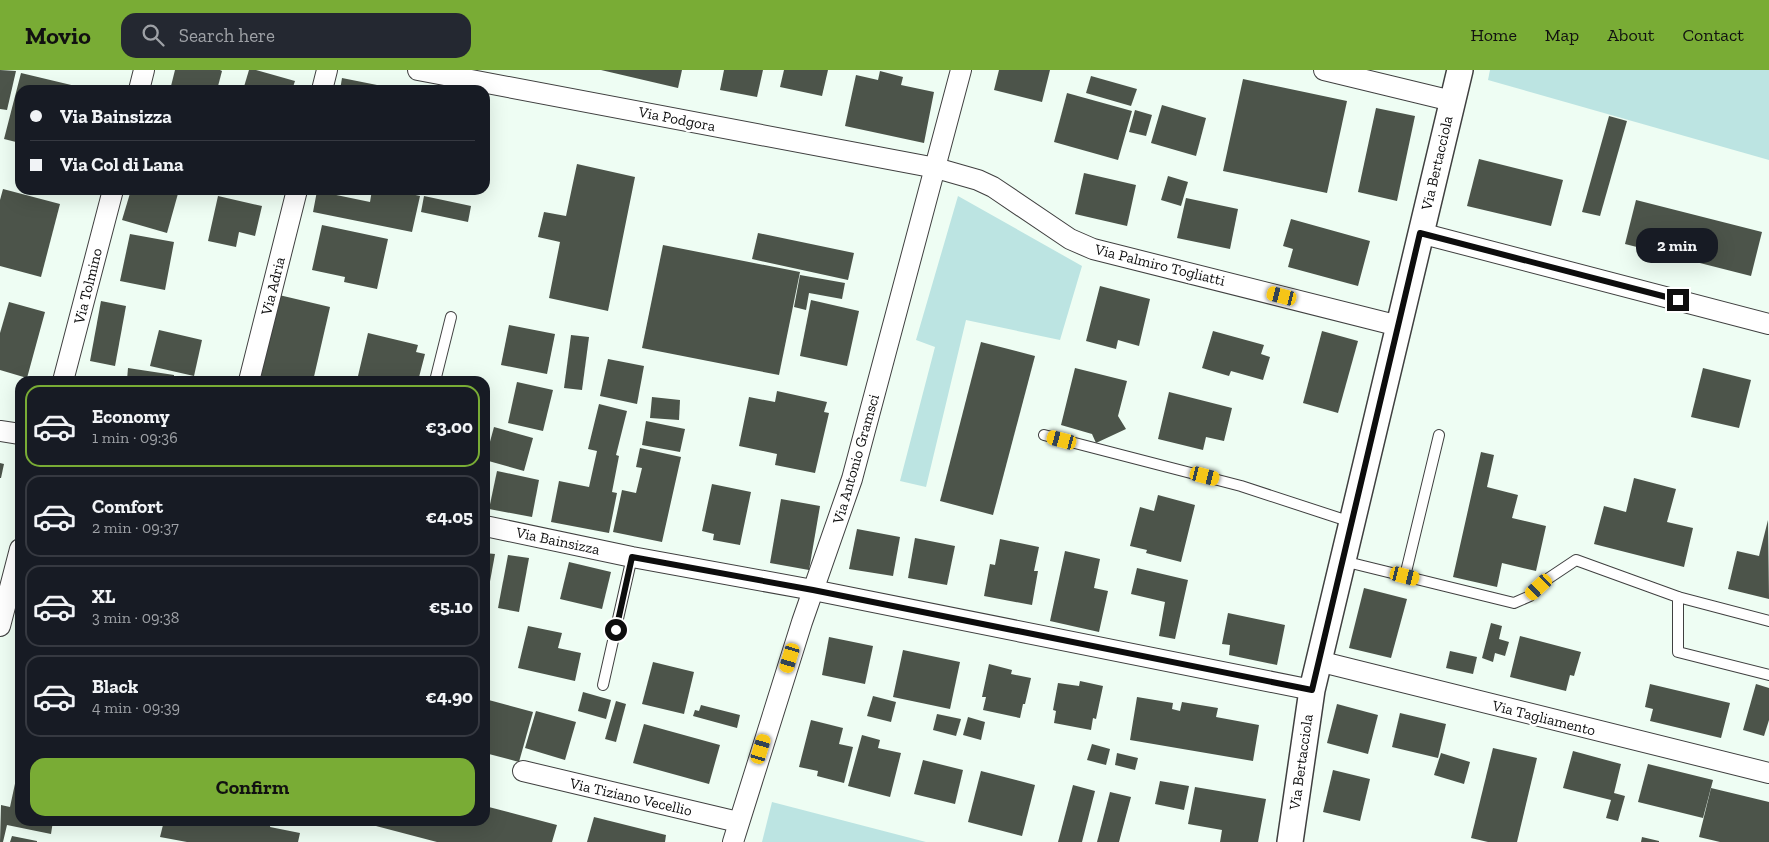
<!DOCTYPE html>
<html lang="en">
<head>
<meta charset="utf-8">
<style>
  body { margin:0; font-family:"Zilla Slab",serif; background:#242831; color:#f1f3f6; height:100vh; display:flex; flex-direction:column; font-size:19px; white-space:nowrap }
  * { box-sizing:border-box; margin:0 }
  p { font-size:16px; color:#9ea1a6 }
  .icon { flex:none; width:28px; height:28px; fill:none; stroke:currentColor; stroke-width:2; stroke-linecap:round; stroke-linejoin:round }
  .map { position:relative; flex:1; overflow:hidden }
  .drawer { position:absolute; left:15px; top:306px; width:475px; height:450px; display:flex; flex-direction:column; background:#171b24; border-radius:15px; box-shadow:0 5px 20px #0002 }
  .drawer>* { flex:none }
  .guide { position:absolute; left:15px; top:15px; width:475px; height:110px; border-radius:15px; box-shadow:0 5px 20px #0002; display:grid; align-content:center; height:110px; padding:0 15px; background:#171b24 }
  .end { position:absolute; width:22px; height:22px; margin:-11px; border:6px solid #0d0d0d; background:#fff; box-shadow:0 0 0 2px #fff }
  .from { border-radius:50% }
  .bubble { position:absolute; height:35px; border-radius:15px; background:#171b24; box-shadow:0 5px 20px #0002; font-size:16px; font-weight:800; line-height:35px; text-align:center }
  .car { position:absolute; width:15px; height:30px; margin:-15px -8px; border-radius:6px; box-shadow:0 0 4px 1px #0007; background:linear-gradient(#f5c518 24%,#345 0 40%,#f5c518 0 76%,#345 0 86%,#f5c518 0) }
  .guide b { display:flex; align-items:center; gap:18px; height:48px; font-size:19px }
  .guide b+b { border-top:1px solid #363941 }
  .guide i { width:12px; height:12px; background:#f1f3f6 }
  ul { padding:9px 0 0; list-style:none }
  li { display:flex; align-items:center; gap:15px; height:82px; margin:0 10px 8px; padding:0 5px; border:2px solid #363941; border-radius:15px }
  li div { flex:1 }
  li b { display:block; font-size:19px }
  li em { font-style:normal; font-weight:800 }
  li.active { border-color:#79ac35 }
  li>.icon { width:45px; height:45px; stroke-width:1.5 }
  .action { display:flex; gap:10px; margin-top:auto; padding:10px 15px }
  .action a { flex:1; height:58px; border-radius:15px; background:#79ac35; color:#111; font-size:20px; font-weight:800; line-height:58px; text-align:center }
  header { display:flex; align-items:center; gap:30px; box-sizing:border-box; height:70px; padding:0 25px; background:#79ac35; color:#111 }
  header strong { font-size:24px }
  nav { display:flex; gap:28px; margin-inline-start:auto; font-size:18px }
  .search { width:350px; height:45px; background:#242831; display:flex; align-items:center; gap:12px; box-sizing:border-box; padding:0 18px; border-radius:15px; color:#9ea1a6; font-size:19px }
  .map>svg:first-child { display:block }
  .green { fill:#bce4e2 }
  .building { fill:#4c544a }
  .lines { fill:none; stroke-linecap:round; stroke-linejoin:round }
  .service-casing { stroke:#404040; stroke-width:12 }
  .minor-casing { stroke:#404040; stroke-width:22 }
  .tertiary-casing { stroke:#404040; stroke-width:28 }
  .service { stroke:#fff; stroke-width:10 }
  .minor { stroke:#fff; stroke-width:20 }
  .tertiary { stroke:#fff; stroke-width:25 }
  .route { stroke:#0d0d0d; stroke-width:6 }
  .labels { text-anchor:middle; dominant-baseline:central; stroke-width:5; stroke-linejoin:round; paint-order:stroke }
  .street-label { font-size:15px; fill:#0d0d0d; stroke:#fff }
</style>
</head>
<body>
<header>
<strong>Movio</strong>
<div class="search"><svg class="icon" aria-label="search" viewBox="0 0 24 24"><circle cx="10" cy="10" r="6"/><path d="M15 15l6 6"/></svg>Search here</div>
<nav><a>Home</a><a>Map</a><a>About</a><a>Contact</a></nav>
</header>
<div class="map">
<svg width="1769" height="772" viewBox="0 0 1769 772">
  <rect width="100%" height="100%" fill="#eefdf3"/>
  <g class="green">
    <path d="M1490,0H1769V90L1488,10Z"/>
    <path d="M958,126L1082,196L1060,270L966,250L926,417L900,411L935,277L916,270Z"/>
    <path d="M772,732L926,772H762Z"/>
  </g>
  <g class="building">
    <path d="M0,0L16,1L7,40L0,39Z"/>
    <path d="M175,0H220L222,1L217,20H170Z"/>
    <path d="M249,0H256L295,11L292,20H243Z"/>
    <path d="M601,0H682L678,18Z"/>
    <path d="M724,0H763L757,27L720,20Z"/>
    <path d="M784,0H828L822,26L780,17Z"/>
    <path d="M999,0H1050L1042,32L994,20Z"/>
    <path d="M880,1L903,7L901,15L934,22L924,73L845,56L856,5L878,10Z"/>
    <path d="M21,3L88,19L20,20V73L4,69Z"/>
    <path d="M1091,6L1137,19L1131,36L1086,23Z"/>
    <path d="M342,8L382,16L381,20H340Z"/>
    <path d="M1243,9L1347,31L1327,123L1223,101Z"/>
    <path d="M1067,23L1132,41L1118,90L1054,72Z"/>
    <path d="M1162,35L1206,48L1196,86L1151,73Z"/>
    <path d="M1376,38L1415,46L1397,131L1358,122Z"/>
    <path d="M1135,40L1152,45L1146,66L1129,62Z"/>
    <path d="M1609,46L1627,51L1600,146L1582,142Z"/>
    <path d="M1479,89L1563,110L1551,156L1467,136Z"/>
    <path d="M577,94L635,107L608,241L549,228L560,172L538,167L544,142L566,146Z"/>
    <path d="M1084,103L1136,115L1127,156L1075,144Z"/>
    <path d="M1168,106L1188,112L1181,136L1161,130Z"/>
    <path d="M3,119L60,134L41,207L0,196V130Z"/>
    <path d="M131,120H179L167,163L122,150Z"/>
    <path d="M333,120H356L355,125Z"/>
    <path d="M372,120H393L420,126L412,162L313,142L317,121L370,132Z"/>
    <path d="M218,126L262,136L255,166L239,162L236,177L208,171Z"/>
    <path d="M424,126L471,136L468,152L421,142Z"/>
    <path d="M1186,128L1238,139L1230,179L1177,168Z"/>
    <path d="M1636,130L1762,162L1751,206L1625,174Z"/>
    <path d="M1291,149L1370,171L1358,216L1288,197L1293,179L1283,176Z"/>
    <path d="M322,155L388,169L377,219L344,212L345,207L312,200Z"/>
    <path d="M758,163L854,183L848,210L752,189Z"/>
    <path d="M130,164L174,172L165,220L120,211Z"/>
    <path d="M663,175L800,202L779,305L642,278Z"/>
    <path d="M800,205L845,213L842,229L809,223L806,240L794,237Z"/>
    <path d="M1100,216L1150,229L1139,276L1118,270L1116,279L1086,271Z"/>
    <path d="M279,225L330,237L313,311H260Z"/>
    <path d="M811,230L859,241L847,296L800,286Z"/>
    <path d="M101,231L126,236L115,296L90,291Z"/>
    <path d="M9,232L45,242L27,308L0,300V263Z"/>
    <path d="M509,255L555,264L547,304L501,295Z"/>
    <path d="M159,260L202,270L194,306L150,296Z"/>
    <path d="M1213,261L1264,275L1261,284L1270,287L1263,310L1231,301L1229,306L1202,298Z"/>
    <path d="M1322,261L1358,271L1338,343L1303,333Z"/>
    <path d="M368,263L418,275L416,282L425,284L418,311H377L358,306Z"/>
    <path d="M571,265L589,267L582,320L564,318Z"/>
    <path d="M981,272L1035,286L993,445L940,431Z"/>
    <path d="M608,289L644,296L637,334L600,326Z"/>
    <path d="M128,298L174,305V311H138L127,310Z"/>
    <path d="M1075,298L1127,311L1118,346L1126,359L1096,373L1092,364L1061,355Z"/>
    <path d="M1703,298L1751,310L1739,358L1691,347Z"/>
    <path d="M517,312L553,320L543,361L508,353Z"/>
    <path d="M777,321L827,332L824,342L829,343L815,403L775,395L777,384L739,376L749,327L775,332Z"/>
    <path d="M1169,322L1232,338L1224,371L1206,367L1203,380L1158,369Z"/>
    <path d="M652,327L680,330L679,350L650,348Z"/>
    <path d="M599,334L627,341L616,385L619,386L612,422L617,423L609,463L551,452L559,411L589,417L597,381L588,379Z"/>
    <path d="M646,351L685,359L680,382L642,375Z"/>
    <path d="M494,357L533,368L524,401L485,390Z"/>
    <path d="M640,378L681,387L662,472L613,462L622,420L636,423L642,398L636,397Z"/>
    <path d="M1481,382L1494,385L1487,417L1518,425L1512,448L1546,456L1536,501L1502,493L1497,517L1453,507Z"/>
    <path d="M0,393L4,394L1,408H0Z"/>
    <path d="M497,401L539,410L532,447L489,439Z"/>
    <path d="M1634,408L1676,419L1667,452L1693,458L1684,497L1594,474L1604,436L1626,442Z"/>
    <path d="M712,414L751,422L740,475L713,470L714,464L702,461Z"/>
    <path d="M1158,425L1195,435L1181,492L1146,483L1147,480L1130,476L1140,437L1154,441Z"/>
    <path d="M781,429L820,436L809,500L770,493Z"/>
    <path d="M1768,450L1769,529L1728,519L1737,481L1759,486Z"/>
    <path d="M857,459L900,467L893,506L849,499Z"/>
    <path d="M915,468L955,476L947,515L908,508Z"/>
    <path d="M1000,469L1039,477L1034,501H1038L1032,535L984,526L990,494L995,495Z"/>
    <path d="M1065,481L1100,489L1094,518L1108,521L1099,562L1050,551Z"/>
    <path d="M485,483L495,484L489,517H485Z"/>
    <path d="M508,485L529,488L519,542L498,538Z"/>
    <path d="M569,492L611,502L602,539L560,529Z"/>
    <path d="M1137,498L1188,510L1175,569L1159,566L1165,532L1131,524Z"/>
    <path d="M1364,518L1407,529L1391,588L1349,578Z"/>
    <path d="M1228,543L1285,555L1277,595L1229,585L1230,575L1222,574Z"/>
    <path d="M1491,553L1502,556L1499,569L1509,572L1505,586L1495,583L1493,592L1482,588Z"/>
    <path d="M528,556L562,563L558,578L581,583L575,611L518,598Z"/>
    <path d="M1520,566L1581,582L1574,606L1570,605L1566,621L1510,607Z"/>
    <path d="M829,567L873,576L865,614L822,605Z"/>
    <path d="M903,580L960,592L950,639L893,627Z"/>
    <path d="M1450,581L1477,587L1473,604L1446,598Z"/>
    <path d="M653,592L694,602L684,644L642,634Z"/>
    <path d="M989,594L1012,600L1011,604L1031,608L1025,634H1023L1020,648L983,640L986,627H982Z"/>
    <path d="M1080,611L1103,616L1096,649L1093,648L1091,660L1054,653L1056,641L1053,640L1058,613L1079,616Z"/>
    <path d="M1650,614L1730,633L1721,668L1650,651L1653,639L1645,637Z"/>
    <path d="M1756,614L1769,618V650L1764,666L1743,660Z"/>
    <path d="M583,622L611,630L606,649L578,641Z"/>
    <path d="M873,626L896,632L891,652L867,646Z"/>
    <path d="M1137,627L1173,633L1172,639L1180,641L1182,632L1218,638L1216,647L1259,655L1253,691L1130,670Z"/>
    <path d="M485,629L533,642L519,692L485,683Z"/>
    <path d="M616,631L626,634L616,672L605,669Z"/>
    <path d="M1337,634L1378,645L1368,684L1327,673Z"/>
    <path d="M701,635L740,645L737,658L693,646L695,640L699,641Z"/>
    <path d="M536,641L576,652L565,690L525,678Z"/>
    <path d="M1400,643L1446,654L1438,688L1392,677Z"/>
    <path d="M937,644L961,649L956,666L933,660Z"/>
    <path d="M968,647L985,652L981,670L963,665Z"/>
    <path d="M811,650L843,658L839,674L853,677L844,713L817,706L818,701L799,697Z"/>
    <path d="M644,654L720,675L709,714L633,693Z"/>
    <path d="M862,665L880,670L878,678L901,683L890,727L848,716Z"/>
    <path d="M1092,674L1110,679L1106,695L1087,690Z"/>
    <path d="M1493,678L1537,688L1517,772H1488L1471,768Z"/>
    <path d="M1573,681L1621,694L1614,723L1625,726L1618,751L1606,748L1611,730L1563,718Z"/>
    <path d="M1117,683L1138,688L1135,700L1115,695Z"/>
    <path d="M1441,683L1470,692L1464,714L1434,705Z"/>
    <path d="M923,690L963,700L955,734L914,724Z"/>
    <path d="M1648,694L1713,710L1703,748L1638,732Z"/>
    <path d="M19,695L20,751H53L51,764L7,755L3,772H0L1,735L10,737Z"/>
    <path d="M1333,700L1370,709L1360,751L1323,742Z"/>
    <path d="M981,701L1035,715L1022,766L968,752Z"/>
    <path d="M1160,711L1189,716L1184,740L1155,734Z"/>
    <path d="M1073,715L1095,721L1082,772H1058Z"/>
    <path d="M1195,717L1266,729L1258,772H1220L1222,760L1188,754Z"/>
    <path d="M1711,718L1769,732V772H1720L1699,767Z"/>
    <path d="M1110,722L1131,727L1119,772H1097Z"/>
    <path d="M485,736L557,755L552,772H437L376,756L378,751H485Z"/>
    <path d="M594,747L666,765L665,772H587Z"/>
    <path d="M164,751H271L270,757L300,763L298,772H187L160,767Z"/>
    <path d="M12,766L37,771V772H10Z"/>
    <path d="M1642,767L1659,771V772H1641Z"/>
  </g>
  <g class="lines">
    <g class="service-casing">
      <g id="service">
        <path d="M435,311L451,247"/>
        <path d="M1044,365L1241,416L1351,452"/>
        <path d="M1343,491L1514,533L1530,526L1549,508L1576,490L1678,527L1769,551"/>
        <path d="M1405,506L1439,365"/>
        <path d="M1678,527V582L1769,605"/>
        <path d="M603,615L632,487"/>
      </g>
    </g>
    <g class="minor-casing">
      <g id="minor">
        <path d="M418,0L936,98L978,110L993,117L1070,169L1093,179L1399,256"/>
        <path d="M1324,0L1452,31"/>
        <path d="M139,20L144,0"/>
        <path d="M322,20L327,0"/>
        <path d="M1420,163L1769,254"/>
        <path d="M63,311L113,120"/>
        <path d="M249,311L297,120"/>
        <path d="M0,361L20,364"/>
        <path d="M485,456L632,487L813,520L1312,620"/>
        <path d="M0,556L20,479"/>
        <path d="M1318,591L1769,703"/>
        <path d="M523,701L738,752"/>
        <path d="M733,772L802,552L852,409L961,0"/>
      </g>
    </g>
    <g class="tertiary-casing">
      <path id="tertiary" d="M1290,772L1312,620L1460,0"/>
    </g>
    <use href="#service" class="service"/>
    <use href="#minor" class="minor"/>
    <use href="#tertiary" class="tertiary"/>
  </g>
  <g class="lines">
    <path class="route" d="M616,560L632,487L813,520L1312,620L1420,163L1678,230"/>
  </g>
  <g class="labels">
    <g class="street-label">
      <text transform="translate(677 49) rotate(11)">Via Podgora</text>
      <text transform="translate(1437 93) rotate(-77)">Via Bertacciola</text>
      <text transform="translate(1160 195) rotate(14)">Via Palmiro Togliatti</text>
      <text transform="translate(88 216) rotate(-76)">Via Tolmino</text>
      <text transform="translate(273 216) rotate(-76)">Via Adria</text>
      <text transform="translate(856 389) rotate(-74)">Via Antonio Gramsci</text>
      <text transform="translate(558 471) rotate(12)">Via Bainsizza</text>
      <text transform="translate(1544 648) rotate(14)">Via Tagliamento</text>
      <text transform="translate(1301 692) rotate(-82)">Via Bertacciola</text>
      <text transform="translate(631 727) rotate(13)">Via Tiziano Vecellio</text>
    </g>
  </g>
</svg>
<i class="end from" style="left:616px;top:560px"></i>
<i class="end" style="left:1678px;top:230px"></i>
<div class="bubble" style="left:1636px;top:158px;width:82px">2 min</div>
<i class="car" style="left:1282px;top:226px;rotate:284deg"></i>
<i class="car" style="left:1062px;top:370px;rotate:285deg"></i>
<i class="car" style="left:1205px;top:406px;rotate:104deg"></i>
<i class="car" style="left:1405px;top:506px;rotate:104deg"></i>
<i class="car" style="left:1539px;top:517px;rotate:227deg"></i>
<i class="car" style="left:790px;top:588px;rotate:197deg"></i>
<i class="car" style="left:761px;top:679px;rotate:17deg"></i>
<div class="guide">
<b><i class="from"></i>Via Bainsizza</b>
<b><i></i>Via Col di Lana</b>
</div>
<section class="drawer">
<ul>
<li class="active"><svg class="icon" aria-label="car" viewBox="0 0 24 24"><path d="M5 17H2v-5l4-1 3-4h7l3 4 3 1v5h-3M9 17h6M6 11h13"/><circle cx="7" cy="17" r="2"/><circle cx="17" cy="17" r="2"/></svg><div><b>Economy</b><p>1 min · 09:36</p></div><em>€3.00</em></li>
<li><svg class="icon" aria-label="car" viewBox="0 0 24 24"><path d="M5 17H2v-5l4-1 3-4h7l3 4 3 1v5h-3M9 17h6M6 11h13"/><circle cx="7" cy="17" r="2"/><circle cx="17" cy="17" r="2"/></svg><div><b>Comfort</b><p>2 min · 09:37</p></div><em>€4.05</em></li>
<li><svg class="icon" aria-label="car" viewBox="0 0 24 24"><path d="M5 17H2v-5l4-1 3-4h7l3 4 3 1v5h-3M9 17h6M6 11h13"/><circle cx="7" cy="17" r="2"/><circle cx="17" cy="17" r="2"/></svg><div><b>XL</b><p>3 min · 09:38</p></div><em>€5.10</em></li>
<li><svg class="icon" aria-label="car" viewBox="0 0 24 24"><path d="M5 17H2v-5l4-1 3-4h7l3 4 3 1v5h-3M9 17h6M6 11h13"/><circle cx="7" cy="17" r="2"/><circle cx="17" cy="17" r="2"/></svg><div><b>Black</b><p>4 min · 09:39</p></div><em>€4.90</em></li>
</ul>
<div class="action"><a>Confirm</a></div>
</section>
</div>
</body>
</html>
